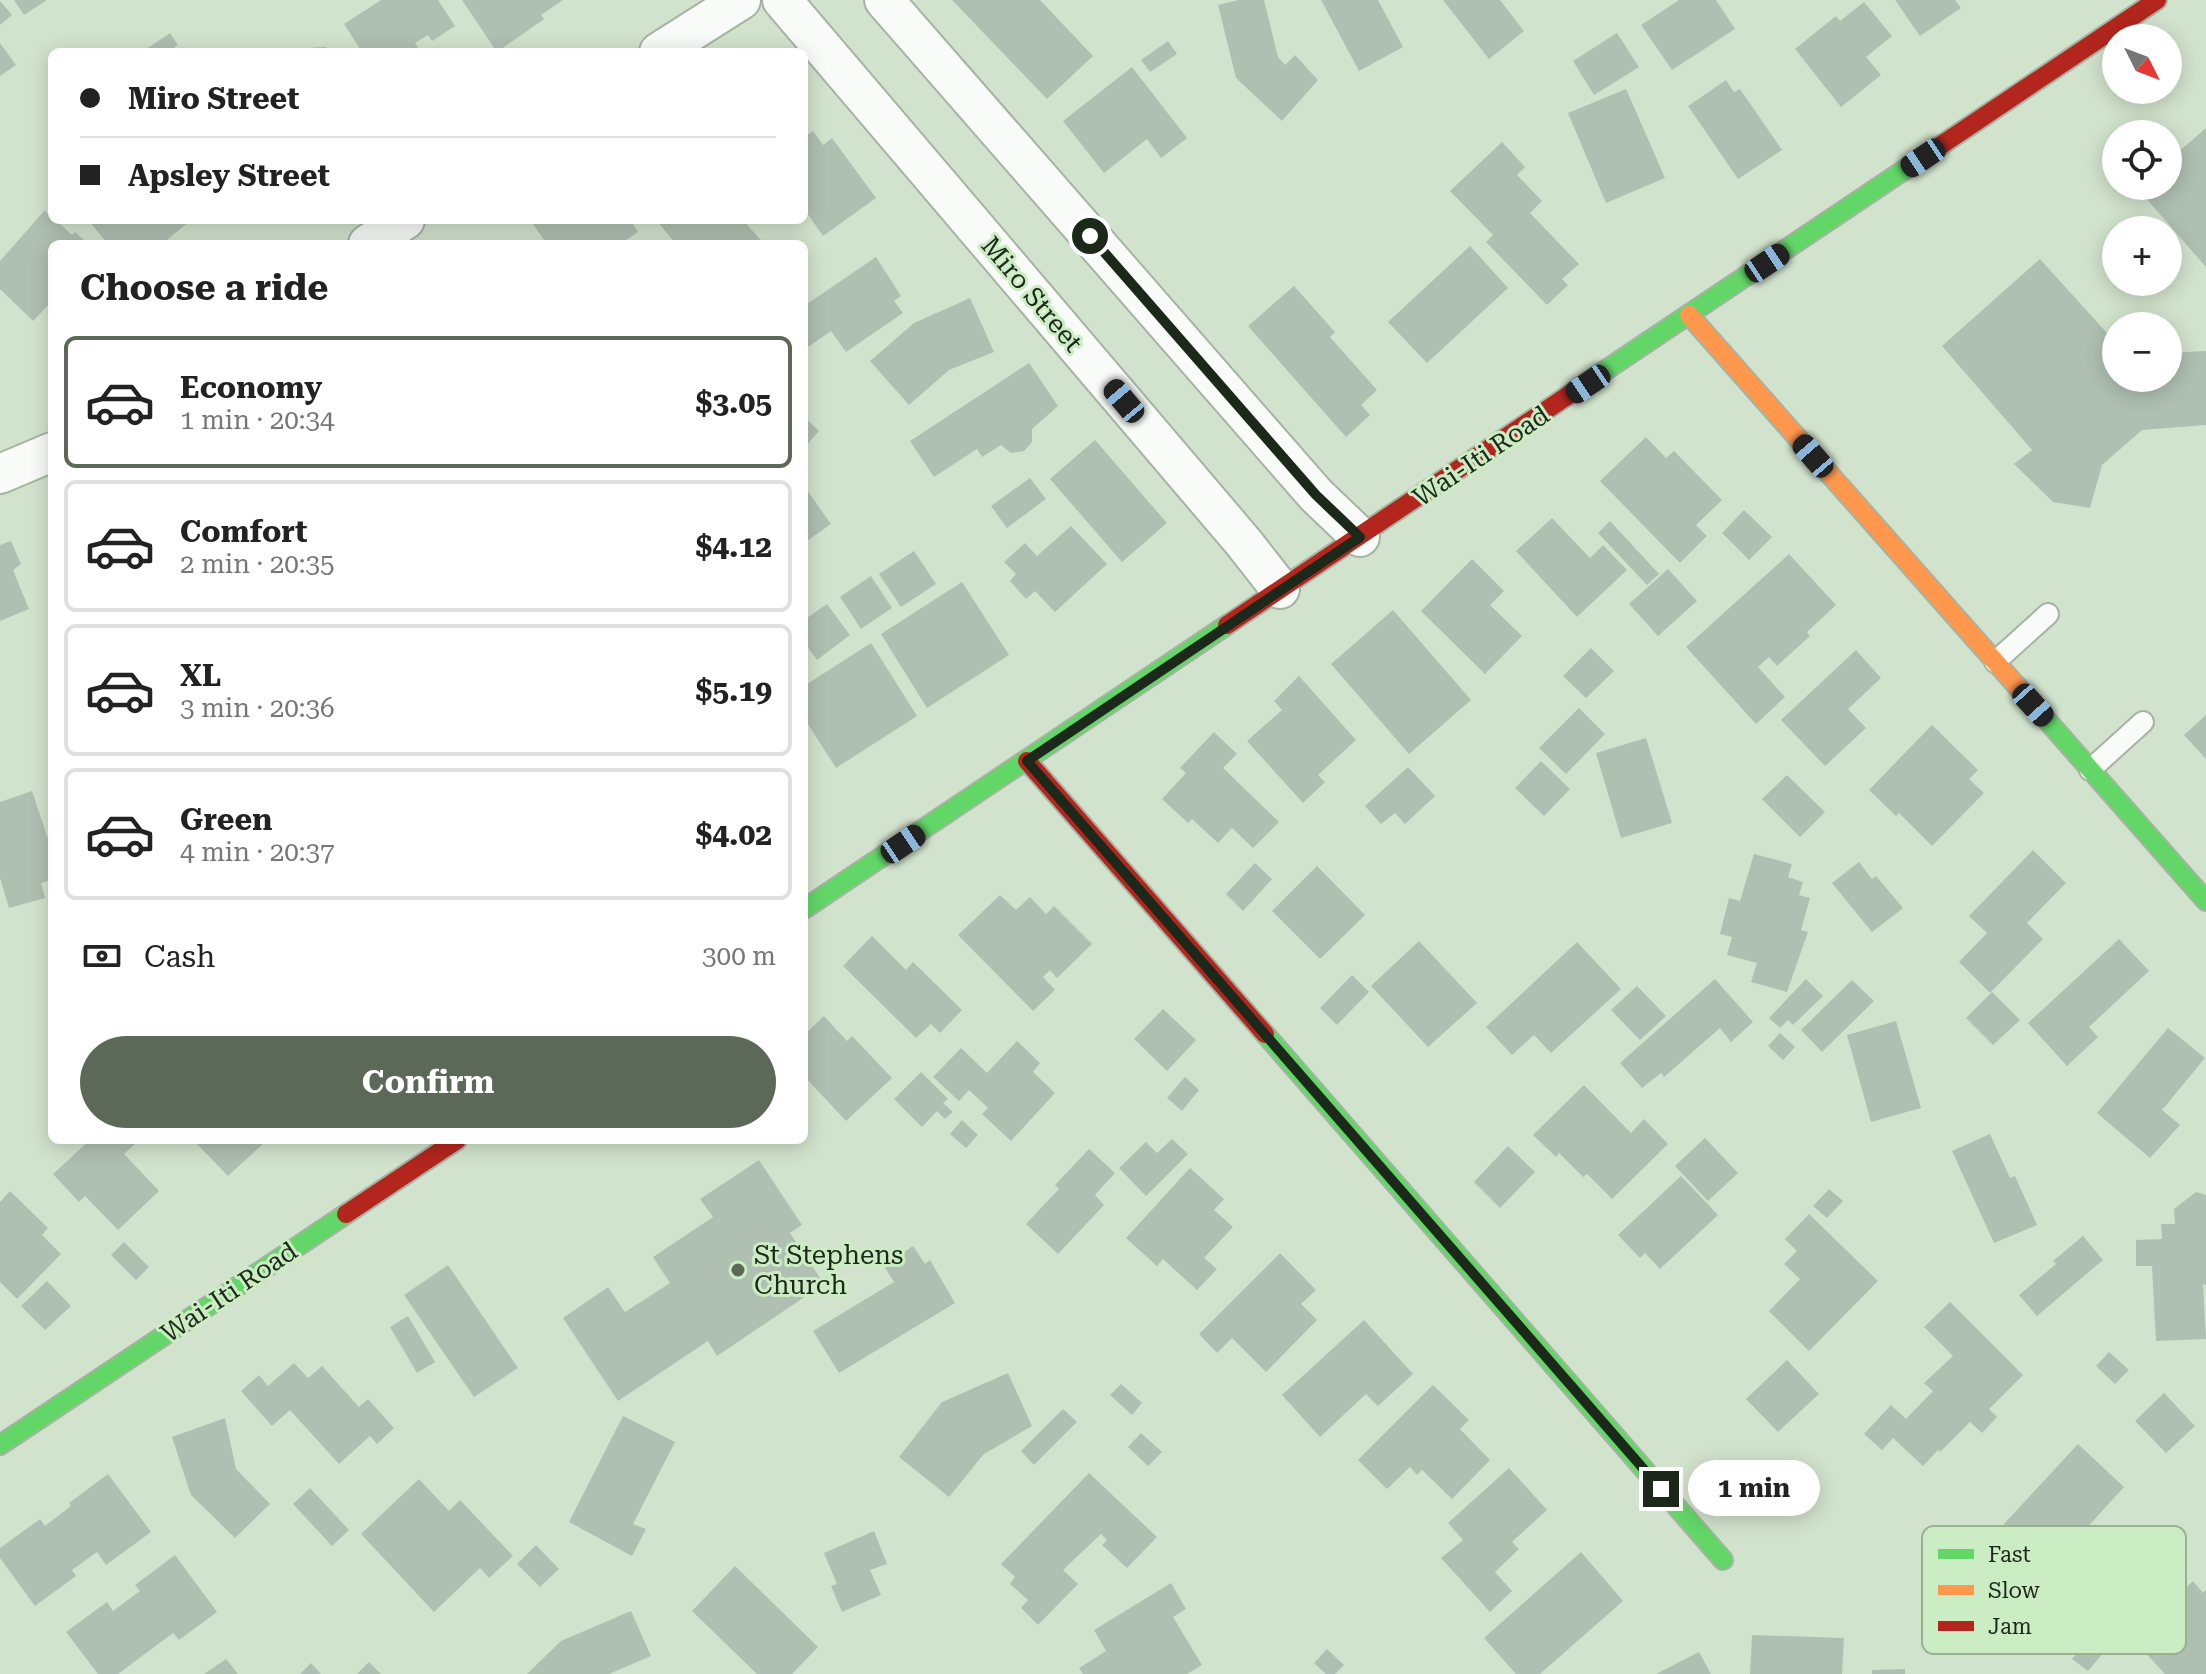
<!DOCTYPE html>
<html lang="en">
<head>
<meta charset="utf-8">
<style>
  body { margin:0; font-family:"Roboto Serif",serif; background:#f2f2f2; color:#222; height:100vh; display:flex; flex-direction:column; font-size:30px; white-space:nowrap }
  * { box-sizing:border-box; margin:0 }
  p { font-size:26px; color:#767676 }
  .icon { flex:none; width:44px; height:44px; fill:none; stroke:currentColor; stroke-width:2; stroke-linecap:round; stroke-linejoin:round }
  .map { position:relative; flex:1; overflow:hidden }
  .details { position:absolute; left:48px; top:240px; width:760px; height:904px; display:flex; flex-direction:column; background:#fff; border-radius:12px; box-shadow:0 4px 20px #0003 }
  .details>* { flex:none }
  .guide { position:absolute; left:48px; top:48px; width:760px; height:176px; border-radius:12px; box-shadow:0 4px 20px #0003; display:grid; align-content:center; height:176px; padding:0 32px; background:#fff }
  .needle { width:52px; rotate:132deg }
  .tools { position:absolute; left:2102px; top:24px; display:grid; gap:16px }
  .tools a { display:grid; place-items:center; width:80px; height:80px; border-radius:50%; background:#fff; box-shadow:0 4px 20px #0003; font-size:40px }
  .end { position:absolute; width:36px; height:36px; margin:-18px; border:10px solid #1c2819; background:#fff; box-shadow:0 0 0 4px #fff }
  .from { border-radius:50% }
  .bubble { position:absolute; height:56px; border-radius:28px; background:#fff; box-shadow:0 4px 20px #0003; font-size:26px; font-weight:700; line-height:56px; text-align:center }
  .car { position:absolute; width:24px; height:48px; margin:-24px -12px; border-radius:10px; box-shadow:0 0 6px 2px #0007; background:linear-gradient(#222 24%,#8ab4d8 0 40%,#222 0 76%,#8ab4d8 0 86%,#222 0) }
  .guide b { display:flex; align-items:center; gap:28px; height:76px; font-size:30px }
  .guide b+b { border-top:2px solid #e0e0e0 }
  .guide i { width:20px; height:20px; background:#222 }
  ul { padding:0; list-style:none }
  li { display:flex; align-items:center; gap:24px; height:132px; margin:0 16px 12px; padding:0 16px; border:4px solid #e0e0e0; border-radius:12px }
  li div { flex:1 }
  li b { display:block; font-size:30px }
  li em { font-style:normal; font-weight:700 }
  li.current { border-color:#5c6958 }
  li>.icon { width:72px; height:72px; stroke-width:1.5 }
  h2 { padding:0 32px; font-size:36px; line-height:96px }
  .pay { display:flex; align-items:center; gap:20px; height:88px; padding:0 32px; font-size:30px }
  .pay p { margin-inline-start:auto }
  .cta { display:flex; gap:16px; margin-top:auto; padding:16px 32px }
  .cta a { flex:1; height:92px; border-radius:48px; background:#5c6958; color:#fff; font-size:32px; font-weight:700; line-height:92px; text-align:center }
  .map>svg:first-child { display:block }
  .building { fill:#afc0b2 }
  .lines { fill:none; stroke-linecap:round; stroke-linejoin:round }
  .lane-casing { stroke:#a6b3a3; stroke-width:24 }
  .street-casing { stroke:#a6b3a3; stroke-width:42 }
  .fast-casing { stroke:#a6b3a3; stroke-width:22 }
  .slow-casing { stroke:#a6b3a3; stroke-width:22 }
  .jam-casing { stroke:#a6b3a3; stroke-width:22 }
  .lane { stroke:#f8fbf8; stroke-width:20 }
  .street { stroke:#f8fbf8; stroke-width:38 }
  .fast { stroke:#63d668; stroke-width:18 }
  .slow { stroke:#ff974d; stroke-width:18 }
  .jam { stroke:#b3261e; stroke-width:18 }
  .route { stroke:#1c2819; stroke-width:10 }
  .poi-dot { fill:#5c6958; stroke:#ccecc4; stroke-width:3 }
  .labels { text-anchor:middle; dominant-baseline:central; stroke-width:6; stroke-linejoin:round; paint-order:stroke }
  .street-label { font-size:26px; fill:#1c2819; stroke:#ccecc4 }
  .poi-label { font-size:26px; fill:#1c2819; stroke:#ccecc4; text-anchor:start }
  .key { fill:#ccecc4; stroke:#97b191; stroke-width:2 }
  .key-label { font-size:22px; fill:#1c2819 }
</style>
</head>
<body>
<div class="map">
<svg width="2206" height="1674" viewBox="0 0 2206 1674">
  <rect width="100%" height="100%" fill="#d2e3cd"/>
  <g class="building">
    <path d="M14,0H47L24,15Z"/>
    <path d="M381,0H438L455,26L432,41L428,35L415,43L421,52H362L344,24Z"/>
    <path d="M462,0H563L541,15L544,19L497,52Z"/>
    <path d="M952,0H1040L1093,56L1047,99Z"/>
    <path d="M1238,0H1264L1278,57L1285,65L1295,55L1318,80L1282,121L1236,78L1218,5Z"/>
    <path d="M1321,0H1378L1403,47L1359,71Z"/>
    <path d="M1443,0H1500L1524,31L1489,59Z"/>
    <path d="M1679,0H1716L1735,29L1672,70L1641,25Z"/>
    <path d="M1895,0H1955L1961,8L1920,36Z"/>
    <path d="M0,1L12,15L0,25Z"/>
    <path d="M1864,2L1892,36L1866,57L1881,75L1841,107L1795,49L1836,16L1840,21Z"/>
    <path d="M170,33L178,45L168,52H142Z"/>
    <path d="M1617,33L1639,67L1594,95L1573,61Z"/>
    <path d="M1168,41L1177,54L1150,72L1141,60Z"/>
    <path d="M0,43L16,65L0,76Z"/>
    <path d="M325,47L337,52H299L309,48Z"/>
    <path d="M1132,67L1187,138L1161,158L1147,139L1104,173L1063,121Z"/>
    <path d="M1726,80L1734,92L1740,89L1782,150L1738,179L1688,106Z"/>
    <path d="M1626,89L1665,178L1606,203L1568,113Z"/>
    <path d="M2206,128V267L2137,188L2168,186V161Z"/>
    <path d="M813,131L823,145L832,138L876,198L823,236L804,209V137Z"/>
    <path d="M1502,142L1525,167L1517,175L1542,201L1530,213L1579,264L1562,279L1568,285L1547,305L1486,242L1493,235L1450,191Z"/>
    <path d="M45,210L52,220H56L72,235L75,232L88,244H52V301L33,321L0,289V261Z"/>
    <path d="M88,220H191L162,244H108Z"/>
    <path d="M530,220H630L638,232L620,244H547Z"/>
    <path d="M656,220H743L764,244H676Z"/>
    <path d="M1470,246L1508,288L1427,363L1388,322Z"/>
    <path d="M876,257L901,296L894,301L903,313L846,352L831,331L808,347L804,341V306Z"/>
    <path d="M2040,259L2116,343V378H2168V353L2206,351V425L2142,430L2102,465L2090,508L2053,502L2014,464L2032,450L1942,346Z"/>
    <path d="M1294,286L1335,332L1330,337L1377,390L1361,405L1370,415L1346,437L1248,326Z"/>
    <path d="M970,298L994,352L949,370L909,405L870,361L914,323Z"/>
    <path d="M1029,363L1058,406L1032,429V442L1024,451L1011,453L1001,445L982,457L977,449L934,477L910,441Z"/>
    <path d="M804,417L819,431L804,448Z"/>
    <path d="M1646,437L1666,458L1674,451L1722,500L1696,525L1707,536L1680,563L1600,481Z"/>
    <path d="M1095,440L1167,523L1122,562L1050,479Z"/>
    <path d="M1030,478L1046,499L1007,528L991,506Z"/>
    <path d="M804,486L831,524L804,543Z"/>
    <path d="M1744,510L1772,537L1749,560L1722,533Z"/>
    <path d="M1552,518L1590,558L1603,545L1627,570L1577,617L1516,551Z"/>
    <path d="M1610,521L1659,574L1647,585L1598,533Z"/>
    <path d="M1071,526L1107,564L1055,612L1035,591L1026,599L1010,581L1016,574L1004,562L1025,543L1037,556Z"/>
    <path d="M11,541L21,564L13,570L29,609L0,621V545Z"/>
    <path d="M914,551L936,584L901,607L879,574Z"/>
    <path d="M1789,554L1836,605L1807,632L1810,636L1777,666L1769,657L1758,667L1785,697L1756,724L1686,647Z"/>
    <path d="M1472,559L1504,591L1490,605L1522,636L1485,674L1421,611Z"/>
    <path d="M1668,569L1697,601L1658,636L1629,604Z"/>
    <path d="M871,576L892,608L861,629L840,597Z"/>
    <path d="M962,582L1009,655L927,708L881,634Z"/>
    <path d="M827,604L850,635L817,660L804,642V620Z"/>
    <path d="M1393,610L1471,700L1409,754L1331,664Z"/>
    <path d="M871,643L917,716L836,768L804,718V686Z"/>
    <path d="M1591,648L1614,671L1586,698L1563,676Z"/>
    <path d="M1856,650L1881,678L1848,709L1866,728L1825,766L1781,720Z"/>
    <path d="M1299,676L1356,740L1318,775L1325,782L1303,803L1247,741L1282,710L1274,701Z"/>
    <path d="M1579,708L1605,734L1566,774L1539,748Z"/>
    <path d="M2206,715V759L2184,735Z"/>
    <path d="M1932,725L1978,770L1969,779L1984,793L1932,846L1899,813L1896,816L1869,790Z"/>
    <path d="M1214,732L1237,754L1223,768L1279,822L1253,848L1232,828L1218,843L1192,819L1188,823L1162,799L1186,773L1180,768Z"/>
    <path d="M1646,738L1672,823L1621,838L1596,753Z"/>
    <path d="M1541,761L1570,789L1544,816L1515,788Z"/>
    <path d="M1408,767L1435,796L1405,824L1395,813L1381,824L1365,806Z"/>
    <path d="M1787,775L1825,812L1800,837L1762,799Z"/>
    <path d="M32,791L52,851V880L41,883L45,898L9,908L0,878V802Z"/>
    <path d="M2033,850L2066,883L2027,923L2043,939L1990,993L1959,962L1987,933L1969,916Z"/>
    <path d="M1754,854L1792,864L1788,877L1803,882L1799,895L1810,898L1801,930L1808,932L1787,992L1751,982L1757,963L1727,955L1732,937L1720,934L1729,898L1740,901Z"/>
    <path d="M1859,862L1872,879L1876,876L1903,908L1872,932L1832,883Z"/>
    <path d="M1255,863L1272,879L1243,911L1226,894Z"/>
    <path d="M1317,866L1365,915L1320,959L1272,911Z"/>
    <path d="M1000,895L1016,910L1030,897L1046,914L1054,906L1092,944L1057,978L1050,970L1043,977L1055,990L1033,1011L958,935Z"/>
    <path d="M872,936L906,970L913,962L962,1010L940,1033L931,1024L916,1038L843,966Z"/>
    <path d="M2119,939L2149,971L2089,1027L2098,1037L2067,1066L2028,1023Z"/>
    <path d="M1419,941L1477,1003L1428,1047L1371,986Z"/>
    <path d="M1577,942L1621,989L1551,1053L1534,1035L1512,1055L1486,1027Z"/>
    <path d="M1352,975L1369,992L1337,1025L1320,1008Z"/>
    <path d="M1715,979L1753,1022L1731,1042L1720,1028L1664,1077L1661,1073L1642,1088L1620,1063Z"/>
    <path d="M1806,979L1823,996L1793,1025L1788,1020L1780,1028L1769,1018Z"/>
    <path d="M1852,980L1874,1001L1822,1052L1801,1030Z"/>
    <path d="M1637,986L1666,1016L1640,1040L1611,1010Z"/>
    <path d="M1992,992L2020,1020L1993,1045L1966,1018Z"/>
    <path d="M1163,1009L1196,1040L1167,1071L1134,1039Z"/>
    <path d="M824,1016L847,1041L852,1036L892,1078L846,1121L804,1076V1035Z"/>
    <path d="M1896,1021L1921,1108L1871,1122L1847,1035Z"/>
    <path d="M2168,1028L2205,1058L2162,1110L2180,1125L2150,1158L2097,1113Z"/>
    <path d="M1780,1033L1795,1047L1783,1060L1768,1046Z"/>
    <path d="M1017,1041L1040,1063L1033,1072L1055,1093L1011,1141L982,1114L988,1108L969,1090L959,1101L933,1077L961,1048L987,1073Z"/>
    <path d="M921,1072L948,1099L943,1103L953,1112L945,1119L937,1111L922,1127L894,1099Z"/>
    <path d="M1185,1077L1199,1090L1182,1111L1167,1098Z"/>
    <path d="M1584,1085L1631,1133L1644,1119L1668,1144L1612,1199L1587,1174L1583,1177L1559,1153L1556,1157L1533,1135Z"/>
    <path d="M962,1120L978,1135L966,1148L950,1134Z"/>
    <path d="M1990,1134L2010,1178L2015,1176L2037,1225L1994,1243L1952,1151Z"/>
    <path d="M1705,1138L1738,1173L1708,1201L1675,1166Z"/>
    <path d="M1172,1139L1188,1154L1146,1196L1119,1168L1146,1142L1157,1153Z"/>
    <path d="M90,1140H131L135,1144L124,1154L159,1191L118,1230L85,1196L79,1202L53,1174Z"/>
    <path d="M196,1140H263L265,1142L228,1176L197,1144Z"/>
    <path d="M1508,1146L1535,1172L1500,1208L1474,1182Z"/>
    <path d="M1089,1149L1115,1173L1095,1195L1104,1205L1058,1254L1026,1224L1059,1189L1055,1185Z"/>
    <path d="M759,1160L802,1225L790,1233L824,1284L717,1356L708,1341L618,1401L563,1318L608,1287L625,1312L670,1283L653,1257L713,1217L700,1199Z"/>
    <path d="M1190,1168L1224,1199L1214,1210L1233,1227L1204,1258L1217,1269L1197,1290L1163,1259L1157,1266L1126,1238Z"/>
    <path d="M1681,1176L1718,1215L1660,1269L1645,1253L1640,1258L1618,1235Z"/>
    <path d="M1829,1189L1843,1201L1827,1218L1813,1206Z"/>
    <path d="M10,1191L48,1228L42,1235L61,1254L17,1299L0,1282V1202Z"/>
    <path d="M2196,1192L2206,1195V1285L2203,1284L2206,1339L2156,1341L2152,1266H2136V1240L2162,1239L2161,1224H2175L2174,1209Z"/>
    <path d="M1809,1214L1878,1281L1809,1351L1769,1311L1800,1279L1784,1264L1797,1251L1785,1239Z"/>
    <path d="M2083,1236L2103,1260L2037,1316L2019,1295L2056,1264L2053,1261Z"/>
    <path d="M124,1242L149,1267L136,1280L111,1255Z"/>
    <path d="M913,1246L925,1264L930,1260L955,1303L839,1373L813,1331L894,1282L884,1266Z"/>
    <path d="M1280,1253L1316,1290L1301,1304L1317,1320L1266,1372L1232,1338L1217,1353L1199,1334Z"/>
    <path d="M448,1265L518,1368L474,1397L404,1295Z"/>
    <path d="M47,1281L71,1306L45,1330L21,1306Z"/>
    <path d="M1950,1302L2023,1375L1989,1409L1997,1417L1982,1433L1970,1422L1940,1452L1938,1450L1923,1466L1893,1438L1882,1450L1864,1434L1891,1405L1906,1419L1933,1391L1924,1383L1953,1356L1924,1327Z"/>
    <path d="M408,1316L435,1362L417,1373L390,1327Z"/>
    <path d="M1364,1320L1413,1374L1378,1406L1366,1394L1320,1437L1282,1395Z"/>
    <path d="M2109,1352L2129,1370L2115,1384L2096,1366Z"/>
    <path d="M1787,1360L1819,1394L1778,1432L1746,1399Z"/>
    <path d="M294,1363L308,1378L322,1366L359,1407L368,1399L394,1428L377,1444L370,1436L339,1464L290,1410L272,1426L241,1391L259,1375L268,1386Z"/>
    <path d="M1008,1373L1032,1426L984,1454L949,1497L899,1457L942,1402Z"/>
    <path d="M1121,1384L1142,1403L1132,1415L1110,1395Z"/>
    <path d="M1433,1385L1469,1420L1460,1429L1490,1460L1452,1499L1422,1470L1417,1475L1410,1467L1387,1489L1358,1460Z"/>
    <path d="M2164,1393L2195,1426L2166,1453L2135,1421Z"/>
    <path d="M1063,1409L1077,1422L1034,1465L1021,1451Z"/>
    <path d="M623,1416L675,1442L633,1524L646,1529L632,1556L569,1522Z"/>
    <path d="M225,1418L236,1469L270,1504L235,1538L191,1495L172,1437Z"/>
    <path d="M1141,1433L1162,1452L1148,1466L1128,1447Z"/>
    <path d="M2078,1444L2124,1487L2063,1554L2077,1566L2053,1593L1992,1537Z"/>
    <path d="M1509,1468L1547,1510L1512,1542L1519,1549L1495,1572L1512,1591L1490,1612L1441,1558L1463,1540L1448,1523Z"/>
    <path d="M1089,1473L1157,1537L1127,1568L1102,1545L1107,1540L1101,1534L1063,1570L1078,1584L1038,1625L1021,1608L1028,1600L1010,1584L1015,1577L1001,1564Z"/>
    <path d="M108,1474L151,1532L106,1565L97,1552L72,1570L76,1576L35,1606L0,1558V1548L40,1519L45,1526L71,1506L69,1503Z"/>
    <path d="M419,1479L449,1511L460,1500L513,1556L489,1578L480,1568L434,1612L361,1534Z"/>
    <path d="M310,1488L349,1530L332,1546L293,1504Z"/>
    <path d="M874,1531L887,1564L870,1570L881,1595L842,1612L831,1586L837,1584L824,1553Z"/>
    <path d="M536,1545L559,1569L540,1587L517,1564Z"/>
    <path d="M1581,1552L1623,1601L1540,1674H1516L1484,1638Z"/>
    <path d="M175,1555L217,1612L179,1640L173,1633L118,1674H98L66,1632L107,1602L113,1611L140,1591L135,1585Z"/>
    <path d="M735,1566L818,1647L792,1674H757L692,1611Z"/>
    <path d="M2193,1581L2203,1593L2206,1590V1674H2165L2141,1648L2173,1618L2164,1609Z"/>
    <path d="M1171,1583L1186,1609L1173,1617L1202,1665L1187,1674H1083L1079,1668L1106,1651L1094,1630Z"/>
    <path d="M631,1611L651,1656L609,1674H527L561,1641Z"/>
    <path d="M1752,1635L1844,1638L1842,1674H1750Z"/>
    <path d="M2089,1639L2104,1652L2088,1671L2072,1659Z"/>
    <path d="M1327,1649L1344,1665L1335,1674H1326L1314,1663Z"/>
    <path d="M1699,1652L1711,1674H1656Z"/>
    <path d="M226,1659L238,1674H204Z"/>
    <path d="M369,1662L381,1674H357Z"/>
    <path d="M311,1663L321,1674H300Z"/>
    <path d="M1905,1669V1674H1872V1670Z"/>
  </g>
  <g class="lines">
    <g class="lane-casing">
      <g id="lane">
        <path d="M1995,662L2048,614"/>
        <path d="M2090,770L2143,722"/>
      </g>
    </g>
    <g class="street-casing">
      <g id="street">
        <path d="M782,0L1244,543L1280,589"/>
        <path d="M884,0L1316,495L1360,537"/>
        <path d="M659,52L741,0"/>
        <path d="M368,244L405,220"/>
        <path d="M0,474L52,452"/>
      </g>
    </g>
    <g class="fast-casing">
      <g id="fast">
        <path d="M1579,388L1916,162"/>
        <path d="M2037,709L2206,901"/>
        <path d="M804,909L1227,625"/>
        <path d="M1265,1034L1723,1560"/>
        <path d="M0,1445L346,1214"/>
      </g>
    </g>
    <g class="slow-casing">
      <path id="slow" d="M1689,315L2037,709"/>
    </g>
    <g class="jam-casing">
      <g id="jam">
        <path d="M1916,162L2157,0"/>
        <path d="M1227,625L1579,388"/>
        <path d="M1027,761L1265,1034"/>
        <path d="M346,1214L457,1140"/>
      </g>
    </g>
    <use href="#lane" class="lane"/>
    <use href="#street" class="street"/>
    <use href="#fast" class="fast"/>
    <use href="#slow" class="slow"/>
    <use href="#jam" class="jam"/>
  </g>
  <g class="lines">
    <path class="route" d="M1090,236L1316,495L1360,537L1027,761L1661,1489"/>
  </g>
  <circle class="poi-dot" cx="738" cy="1270" r="8"/>
  <g class="labels">
    <g class="street-label">
      <text transform="translate(1032 294) rotate(50)">Miro Street</text>
      <text transform="translate(1481 456) rotate(-34)">Wai-Iti Road</text>
      <text transform="translate(229 1292) rotate(-34)">Wai-Iti Road</text>
    </g>
    <g class="poi-label">
      <text x="754" y="1255">St Stephens<tspan x="754" dy="30">Church</tspan></text>
    </g>
  </g>
  <rect x="1922" y="1526" width="264" height="128" rx="12" class="key"/>
  <rect x="1938" y="1549" width="36" height="10" fill="#63d668"/>
  <rect x="1938" y="1585" width="36" height="10" fill="#ff974d"/>
  <rect x="1938" y="1621" width="36" height="10" fill="#b3261e"/>
  <g class="key-label">
    <text x="1988" y="1562">Fast</text>
    <text x="1988" y="1598">Slow</text>
    <text x="1988" y="1634">Jam</text>
  </g>
</svg>
<div class="tools">
<a><svg class="needle" viewBox="-14 -14 28 28"><path d="M0-13l5 13h-10z" fill="#e53935"/><path d="M0 13l5-13h-10z" fill="#767676"/></svg></a>
<a><svg class="icon" aria-label="locate" viewBox="0 0 24 24"><circle cx="12" cy="12" r="6"/><path d="M12 2v4M12 18v4M2 12h4M18 12h4"/></svg></a>
<a>+</a>
<a>−</a>
</div>
<i class="end from" style="left:1090px;top:236px"></i>
<i class="end" style="left:1661px;top:1489px"></i>
<div class="bubble" style="left:1688px;top:1460px;width:132px">1 min</div>
<i class="car" style="left:1923px;top:158px;rotate:236deg"></i>
<i class="car" style="left:1767px;top:263px;rotate:56deg"></i>
<i class="car" style="left:1588px;top:384px;rotate:236deg"></i>
<i class="car" style="left:1124px;top:401px;rotate:320deg"></i>
<i class="car" style="left:1813px;top:456px;rotate:319deg"></i>
<i class="car" style="left:2033px;top:705px;rotate:138deg"></i>
<i class="car" style="left:903px;top:844px;rotate:56deg"></i>
<div class="guide">
<b><i class="from"></i>Miro Street</b>
<b><i></i>Apsley Street</b>
</div>
<section class="details">
<h2>Choose a ride</h2>
<ul>
<li class="current"><svg class="icon" aria-label="car" viewBox="0 0 24 24"><path d="M5 17H2v-5l4-1 3-4h7l3 4 3 1v5h-3M9 17h6M6 11h13"/><circle cx="7" cy="17" r="2"/><circle cx="17" cy="17" r="2"/></svg><div><b>Economy</b><p>1 min · 20:34</p></div><em>$3.05</em></li>
<li><svg class="icon" aria-label="car" viewBox="0 0 24 24"><path d="M5 17H2v-5l4-1 3-4h7l3 4 3 1v5h-3M9 17h6M6 11h13"/><circle cx="7" cy="17" r="2"/><circle cx="17" cy="17" r="2"/></svg><div><b>Comfort</b><p>2 min · 20:35</p></div><em>$4.12</em></li>
<li><svg class="icon" aria-label="car" viewBox="0 0 24 24"><path d="M5 17H2v-5l4-1 3-4h7l3 4 3 1v5h-3M9 17h6M6 11h13"/><circle cx="7" cy="17" r="2"/><circle cx="17" cy="17" r="2"/></svg><div><b>XL</b><p>3 min · 20:36</p></div><em>$5.19</em></li>
<li><svg class="icon" aria-label="car" viewBox="0 0 24 24"><path d="M5 17H2v-5l4-1 3-4h7l3 4 3 1v5h-3M9 17h6M6 11h13"/><circle cx="7" cy="17" r="2"/><circle cx="17" cy="17" r="2"/></svg><div><b>Green</b><p>4 min · 20:37</p></div><em>$4.02</em></li>
</ul>
<div class="pay"><svg class="icon" aria-label="cash" viewBox="0 0 24 24"><path d="M3 7h18v10H3z"/><circle cx="12" cy="12" r="2"/></svg>Cash<p>300 m</p></div>
<div class="cta"><a>Confirm</a></div>
</section>
</div>
</body>
</html>
